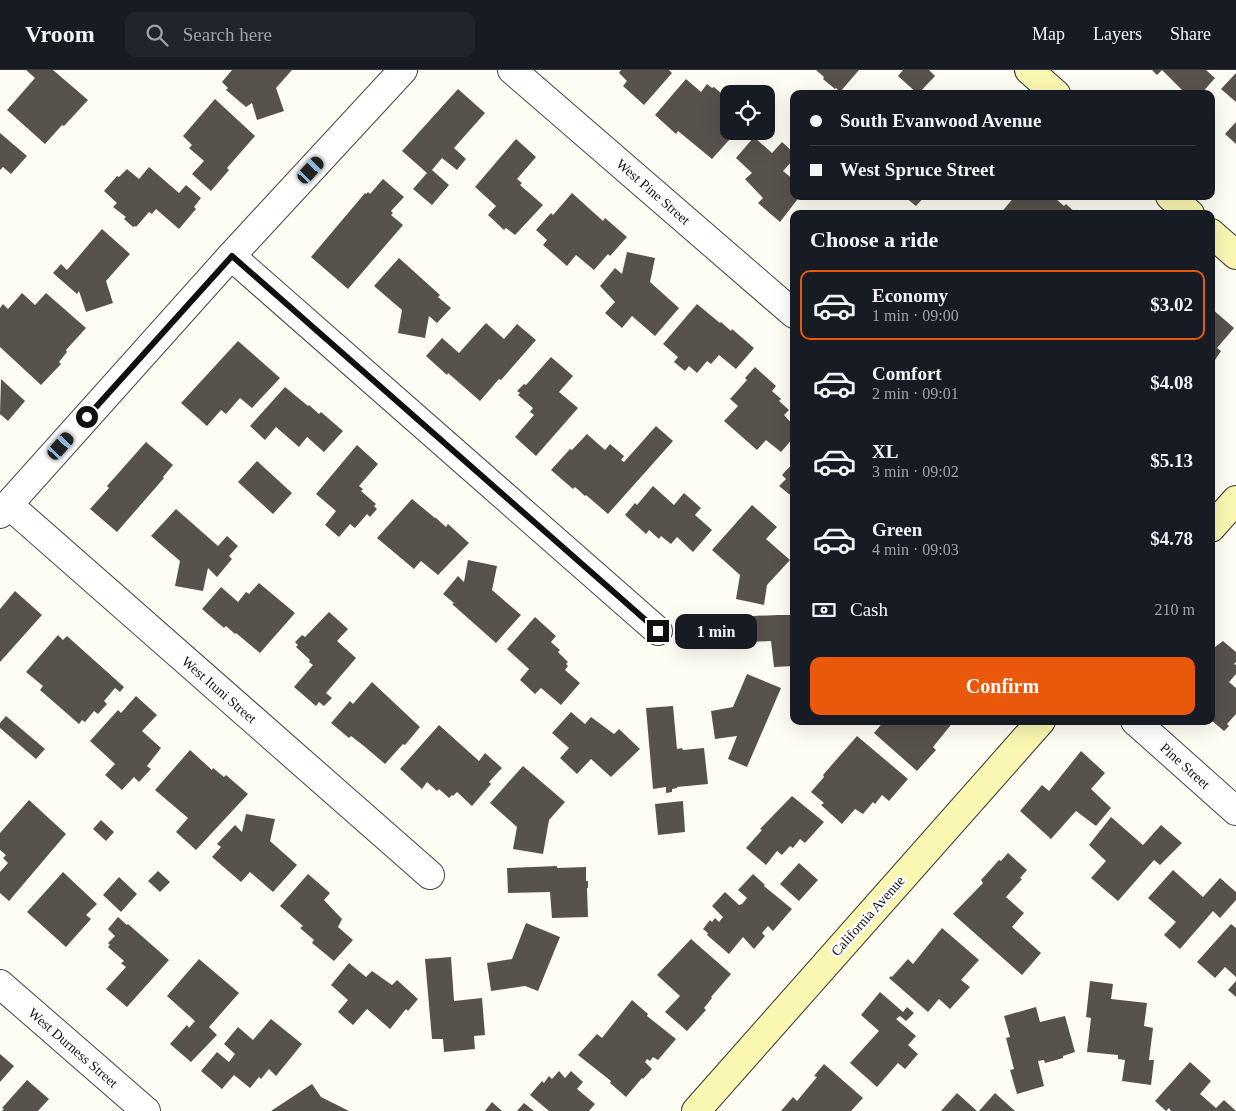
<!DOCTYPE html>
<html lang="en">
<head>
<meta charset="utf-8">
<style>
  body { margin:0; font-family:"Times New Roman",serif; background:#20242c; color:#f1f3f6; height:100vh; display:flex; flex-direction:column; font-size:19px; white-space:nowrap }
  * { box-sizing:border-box; margin:0 }
  p { font-size:16px; color:#9ea1a6 }
  .icon { flex:none; width:28px; height:28px; fill:none; stroke:currentColor; stroke-width:2; stroke-linecap:round; stroke-linejoin:round }
  .map { position:relative; flex:1; overflow:hidden }
  .panel { position:absolute; left:790px; top:140px; width:425px; height:515px; display:flex; flex-direction:column; background:#171b24; border-radius:10px; box-shadow:0 5px 20px #0002 }
  .panel>* { flex:none }
  .hud { position:absolute; left:790px; top:20px; width:425px; height:110px; border-radius:10px; box-shadow:0 5px 20px #0002; display:grid; align-content:center; height:110px; padding:0 20px; background:#171b24 }
  .tools { position:absolute; left:720px; top:15px; display:grid; gap:10px }
  .tools a { display:grid; place-items:center; width:55px; height:55px; border-radius:10px; background:#171b24; box-shadow:0 5px 20px #0002; font-size:25px }
  .end { position:absolute; width:22px; height:22px; margin:-11px; border:6px solid #101010; background:#fff; box-shadow:0 0 0 2px #fff }
  .from { border-radius:50% }
  .bubble { position:absolute; height:35px; border-radius:10px; background:#171b24; box-shadow:0 5px 20px #0002; font-size:16px; font-weight:800; line-height:35px; text-align:center }
  .car { position:absolute; width:15px; height:30px; margin:-15px -8px; border-radius:6px; box-shadow:0 0 4px 1px #0007; background:linear-gradient(#222 24%,#8ab4d8 0 40%,#222 0 76%,#8ab4d8 0 86%,#222 0) }
  .hud b { display:flex; align-items:center; gap:18px; height:48px; font-size:19px }
  .hud b+b { border-top:1px solid #363941 }
  .hud i { width:12px; height:12px; background:#f1f3f6 }
  ul { padding:0; list-style:none }
  li { display:flex; align-items:center; gap:15px; height:70px; margin:0 10px 8px; padding:0 10px; border:2px solid transparent; border-radius:10px }
  li div { flex:1 }
  li b { display:block; font-size:19px }
  li em { font-style:normal; font-weight:800 }
  li.active { border-color:#ea580c }
  li>.icon { width:45px; height:45px; stroke-width:1.5 }
  h2 { padding:0 20px; font-size:22px; line-height:60px }
  .pay { display:flex; align-items:center; gap:12px; height:55px; padding:0 20px; font-size:19px }
  .pay p { margin-inline-start:auto }
  .primary-button { display:flex; gap:10px; margin-top:auto; padding:10px 20px }
  .primary-button a { flex:1; height:58px; border-radius:10px; background:#ea580c; color:#fff; font-size:20px; font-weight:800; line-height:58px; text-align:center }
  header { display:flex; align-items:center; gap:30px; box-sizing:border-box; height:70px; padding:0 25px; background:#171b24; border-bottom:1px solid #363941 }
  header strong { font-size:24px }
  nav { display:flex; gap:28px; margin-inline-start:auto; font-size:18px }
  .search { width:350px; height:45px; background:#20242c; display:flex; align-items:center; gap:12px; box-sizing:border-box; padding:0 18px; border-radius:10px; color:#9ea1a6; font-size:19px }
  .map>svg:first-child { display:block }
  .building { fill:#58524c }
  .lines { fill:none; stroke-linecap:round; stroke-linejoin:round }
  .street-casing { stroke:#434343; stroke-width:30 }
  .secondary-casing { stroke:#323232; stroke-width:30 }
  .street { stroke:#fff; stroke-width:28 }
  .secondary { stroke:#faf7b2; stroke-width:28 }
  .route { stroke:#101010; stroke-width:6 }
  .labels { text-anchor:middle; dominant-baseline:central; stroke-width:5; stroke-linejoin:round; paint-order:stroke }
  .street-label { font-size:14px; fill:#101010; stroke:#fff }
</style>
</head>
<body>
<header>
<strong>Vroom</strong>
<div class="search"><svg class="icon" aria-label="search" viewBox="0 0 24 24"><circle cx="10" cy="10" r="6"/><path d="M15 15l6 6"/></svg>Search here</div>
<nav><a>Map</a><a>Layers</a><a>Share</a></nav>
</header>
<div class="map">
<svg width="1236" height="1041" viewBox="0 0 1236 1041">
  <rect width="100%" height="100%" fill="#fefdf3"/>
  <g class="building">
    <path d="M26,0H53L88,30L64,56L62,55L45,74L7,40L35,8Z"/>
    <path d="M232,0H292L276,18L284,41L257,50L252,33L246,37L226,20L228,18L222,12Z"/>
    <path d="M621,0H669L672,3L644,35L623,16L627,11L619,3Z"/>
    <path d="M816,0H859L840,22L836,18L835,19L823,9L824,7Z"/>
    <path d="M903,0H929L935,6L918,24L898,6Z"/>
    <path d="M1152,0H1206L1215,8L1201,24H1186L1162,0L1157,5Z"/>
    <path d="M1236,3V32L1221,19Z"/>
    <path d="M686,9L701,22L707,14L712,18L714,17L729,30V61H737L712,89L678,61L676,64L655,45Z"/>
    <path d="M458,19L485,43L454,78L466,89L457,100L442,88L432,100L449,115L432,135L413,119L427,103L402,81Z"/>
    <path d="M215,29L255,66L227,98L229,100L211,121L192,104L204,91L189,78L192,75L183,66Z"/>
    <path d="M1236,52V74L1225,64Z"/>
    <path d="M0,63L27,86L11,104L3,97L0,100Z"/>
    <path d="M754,67L772,83L782,72L794,83V89L783,101L794,110V126H800L780,152L758,133L763,128L745,109L752,103L736,88Z"/>
    <path d="M516,69L536,87L517,109L522,113L520,115L543,135L515,165L506,158L504,160L488,145L496,136L475,117Z"/>
    <path d="M149,97L179,123L186,115L201,128L194,137L196,139L179,159L156,139L152,144L149,142L136,157L135,156L133,157L124,149L126,147L113,137L117,133L104,121L117,106L119,107L127,99L139,109Z"/>
    <path d="M383,109L404,127L391,141L393,143L391,145L403,155L348,219L311,187L365,123L366,124L368,122L370,124Z"/>
    <path d="M572,123L603,151L605,148L627,167L610,186L608,184L594,200L576,185L567,196L543,175L547,170L536,160L551,143L553,145Z"/>
    <path d="M908,126H925L916,136L906,128Z"/>
    <path d="M1015,126H1050L1054,129L1055,128L1064,136L1066,134L1077,144H1000Z"/>
    <path d="M102,159L130,184L106,211L113,233L86,242L79,221L77,224L53,203L61,194L67,200Z"/>
    <path d="M627,182L655,188L650,212L679,238L655,266L632,246L622,258L605,243L615,232L600,216L615,198L622,204Z"/>
    <path d="M399,188L440,225L438,227L451,238L437,253L429,246L425,268L398,263L402,240L374,216Z"/>
    <path d="M22,223L35,235L46,223L86,258L66,280L67,282L59,292L61,294L41,315L0,277V238L3,234L8,239Z"/>
    <path d="M697,234L720,253L721,252L731,261L732,259L754,278L736,299L719,285L711,294L707,291L697,303L689,296L685,301L674,292L678,287L663,274Z"/>
    <path d="M1211,238L1234,258L1217,278L1221,281L1211,296Z"/>
    <path d="M486,253L504,269L517,254L536,270L501,310L499,309L480,331L448,303L447,305L426,286L442,268L459,283Z"/>
    <path d="M238,271L280,308L252,338L240,328L226,344L221,340L207,356L181,333Z"/>
    <path d="M551,287L573,306L559,322L578,338L536,386L515,367L534,345L530,342L533,338L518,325L520,323L517,321L524,314L526,315Z"/>
    <path d="M755,297L776,316L772,321L781,329L779,331L789,340L784,345L794,356V367L781,382L766,370L757,380L724,351L738,336L730,329L747,310L745,308Z"/>
    <path d="M1,309L25,331L8,351L0,344Z"/>
    <path d="M285,317L308,336L309,335L319,344L321,342L343,361L324,382L307,367L299,377L276,357L265,370L250,356Z"/>
    <path d="M656,356L673,371L608,444L586,425L585,426L575,417L573,419L551,400L570,379L572,380L587,364L605,380L610,374L624,386L621,390L624,392Z"/>
    <path d="M146,372L173,395L163,407L164,408L117,462L90,439L109,418L107,416Z"/>
    <path d="M357,375L378,394L359,416L363,419L361,421L376,434L374,436L377,439L370,447L367,444L355,458L350,454L339,467L325,455L336,441L316,424Z"/>
    <path d="M257,391L292,423L273,444L238,412Z"/>
    <path d="M794,392V428L779,416L786,409L782,405Z"/>
    <path d="M653,416L674,435L684,423L701,438L695,445L712,460L693,482L677,467L671,474L661,466L659,469L649,460L646,464L625,445L635,433L637,435Z"/>
    <path d="M412,429L435,448H436L446,457L448,454L469,473L438,505L421,491L414,499L377,468Z"/>
    <path d="M752,435L777,457L766,469L790,490L767,515L764,535L736,529L740,505L712,480Z"/>
    <path d="M176,439L218,476L227,466L238,476L229,486L232,489L217,507L208,498L203,521L175,516L180,491L151,466Z"/>
    <path d="M468,490L497,496L492,520L521,545L496,573L452,534L454,533L443,524L458,506L464,512Z"/>
    <path d="M259,513L295,543L260,583L236,563L235,564L226,556L224,558L202,539L221,517L238,532L246,522L249,524Z"/>
    <path d="M15,521L42,545L0,592V539Z"/>
    <path d="M329,542L348,559L337,571L356,588L326,623L332,628L324,636L319,632L316,636L294,617L313,595L309,592L310,590L296,577L298,575L295,572L302,565L305,567Z"/>
    <path d="M778,545H794V596L774,597L771,571L730,573L729,547Z"/>
    <path d="M535,547L556,566L551,572L560,580L558,582L568,592L566,594L568,596L565,600L580,613L561,635L541,618L535,624L520,610L529,599L507,579Z"/>
    <path d="M58,565L63,570L67,566L124,617L120,622L115,618L104,631L107,634L98,644L94,641L85,652L82,650L79,654L40,620L43,616L26,602Z"/>
    <path d="M1223,571L1236,582V592L1234,594L1236,595V604L1229,612L1236,618V644L1227,654L1229,656L1224,661L1211,650V580Z"/>
    <path d="M747,604L781,618L747,697L728,689L737,666L715,669L711,641L733,637Z"/>
    <path d="M372,612L420,657L405,675L403,674L385,694L364,676L351,666L349,668L331,653L350,631L353,634Z"/>
    <path d="M136,626L157,645L142,661L161,678L147,696L151,699L139,712L134,707L122,720L105,705L115,694L90,671L118,640L121,643Z"/>
    <path d="M673,636L677,679L682,678L683,680L704,678L708,714L677,717V718L672,719V722L666,723V717L653,719L646,638Z"/>
    <path d="M571,642L585,654L591,647L614,664L619,659L640,679L611,707L591,689L577,704L560,688L569,678L552,663Z"/>
    <path d="M6,646L45,679L36,689L0,658V653Z"/>
    <path d="M884,651H954L933,677L936,680L917,701L874,663Z"/>
    <path d="M439,655L479,691L485,683L502,698L489,712L491,714L472,736L457,722L453,726L452,725L449,728L439,719L437,721L427,712L422,719L400,699Z"/>
    <path d="M857,666L908,709L889,731L882,725L875,734L873,732L863,744L855,739L842,754L821,735L824,733L811,722L824,707L823,705Z"/>
    <path d="M190,680L212,700L213,698L224,707L226,705L248,724L196,780L176,762L188,748L155,720Z"/>
    <path d="M1081,681L1105,703L1091,719L1111,738L1096,756L1076,741L1051,769L1020,741L1042,715L1049,721Z"/>
    <path d="M523,696L565,732L549,750L543,784L513,779L517,757L490,733Z"/>
    <path d="M792,726L824,752L805,773L800,769L793,778L790,776L782,785L777,781L766,795L746,778L762,760L760,759Z"/>
    <path d="M29,730L66,764L9,831L0,823V802L8,793L3,788L6,785L0,780V763Z"/>
    <path d="M683,731L685,762L658,765L655,734Z"/>
    <path d="M246,744L275,749L270,771L297,795L273,822L250,802L241,812L212,787L221,777L217,774L235,755L242,762Z"/>
    <path d="M1111,747L1143,775L1161,755L1182,773L1160,795L1154,790L1118,831L1091,808L1106,791L1089,775Z"/>
    <path d="M101,750L114,762L106,771L93,759Z"/>
    <path d="M1008,783L1027,800L1020,808L1022,809L1006,827L1024,843L1012,857L1041,883L1022,905L953,844L983,813L981,810L999,790L1001,791Z"/>
    <path d="M799,793L818,810L799,831L780,814Z"/>
    <path d="M557,796V798L586,797V811H588V818H587L588,847L552,848L550,822L508,823L507,798Z"/>
    <path d="M1173,800L1203,827L1220,808L1236,822V830L1220,848L1213,841L1180,879L1164,865L1176,852L1148,828Z"/>
    <path d="M158,801L170,812L160,822L148,811Z"/>
    <path d="M63,802L97,834L86,845L91,849L66,877L27,842Z"/>
    <path d="M308,804L330,823L324,830L342,849L338,857L353,870L334,891L312,873L314,870L300,858L303,856L280,836Z"/>
    <path d="M753,804L765,815L764,816L792,839L773,861L768,856L762,863L765,866L754,879L743,867L729,884L707,865L708,863L703,859L710,850L712,852L715,848L719,852L723,847L712,836L725,822L739,835L742,834L747,828L738,820Z"/>
    <path d="M119,807L137,824L121,842L103,825Z"/>
    <path d="M118,847L127,855L128,854L169,890L127,937L106,919L126,897L121,893L124,891L108,877L110,875L108,873L115,866L108,859Z"/>
    <path d="M526,853L560,867L538,921L525,916L491,921L487,893L512,889Z"/>
    <path d="M1231,854L1236,858V907L1225,897L1215,908L1197,892Z"/>
    <path d="M942,858L979,890L961,910L970,917L950,939L939,929L928,942L889,908L891,906L892,907L908,889L913,894Z"/>
    <path d="M691,869L731,904L711,927L712,928L704,938L706,940L687,961L665,942L680,926L657,905Z"/>
    <path d="M451,887L454,931L482,928L485,965L474,966L475,979L444,982L443,969H432L425,889Z"/>
    <path d="M199,889L239,923L209,957L217,965L191,992L170,974L187,955L189,958L195,951L167,926Z"/>
    <path d="M349,893L366,907L372,901L392,915L397,910L418,929L408,941L406,939L390,959L367,939L353,955L338,942L348,930L331,915Z"/>
    <path d="M1090,911L1113,914L1111,929L1147,933L1144,956L1153,958L1149,990H1154L1151,1015L1122,1011L1125,990L1118,989V985L1087,982L1091,948L1086,947Z"/>
    <path d="M1236,911V927L1228,920Z"/>
    <path d="M880,922L903,942L907,937L914,943L906,951L900,946L896,949L916,966L908,975L918,984L905,999L898,993L877,1017L850,993L879,961L861,945Z"/>
    <path d="M632,930L648,944L647,946L676,969L658,990L653,987L650,991L647,989L645,992L652,999L643,1009L642,1008L626,1027L610,1013L611,1011L578,985L597,964L602,968Z"/>
    <path d="M1036,937L1040,952L1065,946L1075,982L1063,986V988L1045,993L1044,990L1038,991L1044,1016L1017,1024L1010,1000L1014,999L1006,968L1010,967L1004,946Z"/>
    <path d="M271,949L302,974L276,1006L269,999L261,1009L259,1007L250,1018L234,1005L222,1019L201,1001L217,982L229,992L235,984L224,974L238,957L253,970Z"/>
    <path d="M0,984L14,996L0,1012Z"/>
    <path d="M1190,992L1211,1011L1200,1024L1216,1038L1224,1030L1236,1041H1171L1169,1038L1166,1041L1155,1031Z"/>
    <path d="M824,994L863,1028L851,1041H781L793,1027L797,1031L817,1007L814,1006Z"/>
    <path d="M559,1001L565,1008L571,1001L583,1012L577,1019L595,1034L589,1041H549L530,1025L542,1011L544,1013L549,1006L552,1009Z"/>
    <path d="M27,1010L49,1029L38,1041H2L4,1039L2,1038Z"/>
    <path d="M312,1014L321,1027L349,1041H271Z"/>
    <path d="M957,1023L977,1041H941Z"/>
    <path d="M995,1023L1015,1041H979Z"/>
    <path d="M492,1032L502,1041H485Z"/>
    <path d="M524,1033L534,1041H517Z"/>
  </g>
  <g class="lines">
    <g class="street-casing">
      <g id="street">
        <path d="M512,0L794,244"/>
        <path d="M231,186L658,561"/>
        <path d="M9,435L430,805"/>
        <path d="M0,444L231,186L403,0"/>
        <path d="M1135,651L1236,741"/>
        <path d="M0,914L146,1041"/>
      </g>
    </g>
    <g class="secondary-casing">
      <g id="secondary">
        <path d="M1029,0L1056,24"/>
        <path d="M1170,126L1190,144"/>
        <path d="M1211,163L1236,185"/>
        <path d="M1211,458L1236,430"/>
        <path d="M696,1041L1041,651"/>
      </g>
    </g>
    <use href="#street" class="street"/>
    <use href="#secondary" class="secondary"/>
  </g>
  <g class="lines">
    <path class="route" d="M87,347L232,186L658,561"/>
  </g>
  <g class="labels">
    <g class="street-label">
      <text transform="translate(653 122) rotate(41)">West Pine Street</text>
      <text transform="translate(219 620) rotate(41)">West Ituni Street</text>
      <text transform="translate(1185 696) rotate(42)">Pine Street</text>
      <text transform="translate(868 846) rotate(-48)">California Avenue</text>
      <text transform="translate(73 978) rotate(41)">West Durness Street</text>
    </g>
  </g>
</svg>
<div class="tools">
<a><svg class="icon" aria-label="locate" viewBox="0 0 24 24"><circle cx="12" cy="12" r="6"/><path d="M12 2v4M12 18v4M2 12h4M18 12h4"/></svg></a>
</div>
<i class="end from" style="left:87px;top:347px"></i>
<i class="end" style="left:658px;top:561px"></i>
<div class="bubble" style="left:675px;top:544px;width:82px">1 min</div>
<i class="car" style="left:311px;top:100px;rotate:43deg"></i>
<i class="car" style="left:61px;top:376px;rotate:42deg"></i>
<div class="hud">
<b><i class="from"></i>South Evanwood Avenue</b>
<b><i></i>West Spruce Street</b>
</div>
<section class="panel">
<h2>Choose a ride</h2>
<ul>
<li class="active"><svg class="icon" aria-label="car" viewBox="0 0 24 24"><path d="M5 17H2v-5l4-1 3-4h7l3 4 3 1v5h-3M9 17h6M6 11h13"/><circle cx="7" cy="17" r="2"/><circle cx="17" cy="17" r="2"/></svg><div><b>Economy</b><p>1 min · 09:00</p></div><em>$3.02</em></li>
<li><svg class="icon" aria-label="car" viewBox="0 0 24 24"><path d="M5 17H2v-5l4-1 3-4h7l3 4 3 1v5h-3M9 17h6M6 11h13"/><circle cx="7" cy="17" r="2"/><circle cx="17" cy="17" r="2"/></svg><div><b>Comfort</b><p>2 min · 09:01</p></div><em>$4.08</em></li>
<li><svg class="icon" aria-label="car" viewBox="0 0 24 24"><path d="M5 17H2v-5l4-1 3-4h7l3 4 3 1v5h-3M9 17h6M6 11h13"/><circle cx="7" cy="17" r="2"/><circle cx="17" cy="17" r="2"/></svg><div><b>XL</b><p>3 min · 09:02</p></div><em>$5.13</em></li>
<li><svg class="icon" aria-label="car" viewBox="0 0 24 24"><path d="M5 17H2v-5l4-1 3-4h7l3 4 3 1v5h-3M9 17h6M6 11h13"/><circle cx="7" cy="17" r="2"/><circle cx="17" cy="17" r="2"/></svg><div><b>Green</b><p>4 min · 09:03</p></div><em>$4.78</em></li>
</ul>
<div class="pay"><svg class="icon" aria-label="cash" viewBox="0 0 24 24"><path d="M3 7h18v10H3z"/><circle cx="12" cy="12" r="2"/></svg>Cash<p>210 m</p></div>
<div class="primary-button"><a>Confirm</a></div>
</section>
</div>
</body>
</html>
